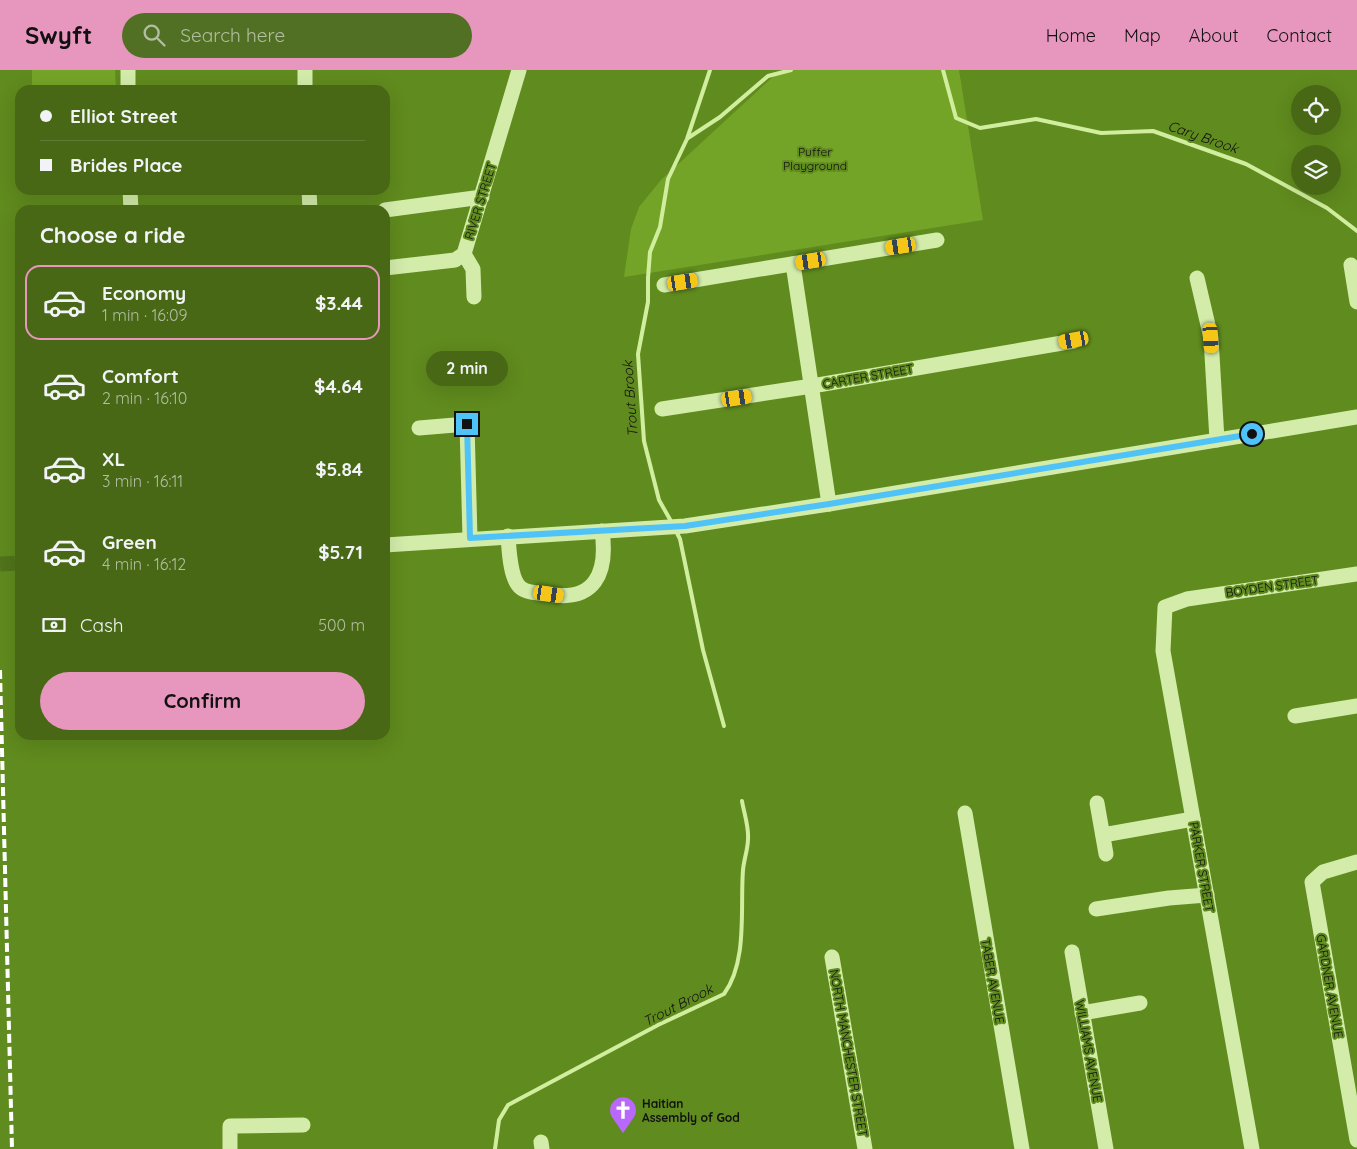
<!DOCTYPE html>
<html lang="en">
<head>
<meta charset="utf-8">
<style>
  body { margin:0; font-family:Quicksand,sans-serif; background:#527023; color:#f1f3f6; height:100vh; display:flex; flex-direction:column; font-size:19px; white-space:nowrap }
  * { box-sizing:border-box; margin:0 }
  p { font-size:16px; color:#b1bea1 }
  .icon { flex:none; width:28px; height:28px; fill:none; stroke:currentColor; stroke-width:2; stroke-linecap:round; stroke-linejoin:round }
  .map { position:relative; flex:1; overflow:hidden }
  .side { position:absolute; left:15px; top:135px; width:375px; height:535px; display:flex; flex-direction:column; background:#486816; border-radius:15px; box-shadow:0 5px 20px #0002 }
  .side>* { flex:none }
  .banner { position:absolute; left:15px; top:15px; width:375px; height:110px; border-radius:15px; box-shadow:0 5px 20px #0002; display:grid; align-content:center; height:110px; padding:0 25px; background:#486816 }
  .buttons { position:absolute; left:1291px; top:15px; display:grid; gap:10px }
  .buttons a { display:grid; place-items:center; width:50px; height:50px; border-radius:50%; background:#486816; box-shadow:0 5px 20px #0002; font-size:25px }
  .end { position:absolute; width:22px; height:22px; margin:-11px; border:6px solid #4fc3f7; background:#111; box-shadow:0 0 0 2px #111 }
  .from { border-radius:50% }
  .bubble { position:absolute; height:35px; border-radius:18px; background:#486816; box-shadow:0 5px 20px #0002; font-size:16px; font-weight:700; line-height:35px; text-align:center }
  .car { position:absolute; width:15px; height:30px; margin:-15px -8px; border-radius:6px; box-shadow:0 0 4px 1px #0007; background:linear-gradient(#f5c518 24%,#345 0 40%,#f5c518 0 76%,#345 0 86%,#f5c518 0) }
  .banner b { display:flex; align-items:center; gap:18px; height:48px; font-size:19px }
  .banner b+b { border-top:1px solid #607b35 }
  .banner i { width:12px; height:12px; background:#f1f3f6 }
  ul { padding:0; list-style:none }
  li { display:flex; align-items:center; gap:15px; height:75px; margin:0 10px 8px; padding:0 15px; border:2px solid transparent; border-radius:15px }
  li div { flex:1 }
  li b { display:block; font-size:19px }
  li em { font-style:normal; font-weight:700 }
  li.active { border-color:#e797bd }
  li>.icon { width:45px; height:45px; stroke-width:1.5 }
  h2 { padding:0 25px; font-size:22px; line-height:60px }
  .pay { display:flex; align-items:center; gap:12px; height:55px; padding:0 25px; font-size:19px }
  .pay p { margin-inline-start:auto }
  .button { display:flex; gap:10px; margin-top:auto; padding:10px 25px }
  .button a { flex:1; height:58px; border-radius:30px; background:#e797bd; color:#111; font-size:20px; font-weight:700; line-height:58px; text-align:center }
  header { display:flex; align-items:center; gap:30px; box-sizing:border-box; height:70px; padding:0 25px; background:#e797bd; color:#111 }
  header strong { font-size:24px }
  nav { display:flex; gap:28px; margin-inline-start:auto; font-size:18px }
  .search { width:350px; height:45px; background:#527023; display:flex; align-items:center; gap:12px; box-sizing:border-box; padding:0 18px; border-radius:28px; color:#b1bea1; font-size:19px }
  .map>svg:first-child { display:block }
  .green { fill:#74a427 }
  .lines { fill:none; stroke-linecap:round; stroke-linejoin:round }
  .stream { stroke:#d0ee9d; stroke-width:4 }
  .minor-tunnel { stroke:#50731b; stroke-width:15; stroke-dasharray:15 8; stroke-linecap:butt }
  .minor { stroke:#d3ecaa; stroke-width:15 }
  .rail { stroke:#fff; stroke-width:4; stroke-dasharray:9 4; stroke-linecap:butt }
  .route { stroke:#4fc3f7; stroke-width:6 }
  .labels { text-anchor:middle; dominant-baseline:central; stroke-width:4; stroke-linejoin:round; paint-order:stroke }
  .park-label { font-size:12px; fill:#111; stroke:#608b1e }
  .street-label { font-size:12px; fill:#111; stroke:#608b1e }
  .poi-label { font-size:12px; font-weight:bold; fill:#111; stroke:#608b1e; text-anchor:start }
  .water-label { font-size:14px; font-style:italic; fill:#111; stroke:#608b1e }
</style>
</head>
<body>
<header>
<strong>Swyft</strong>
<div class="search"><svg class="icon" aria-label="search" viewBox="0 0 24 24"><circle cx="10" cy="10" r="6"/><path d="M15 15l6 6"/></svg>Search here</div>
<nav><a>Home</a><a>Map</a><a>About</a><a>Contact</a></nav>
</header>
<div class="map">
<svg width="1357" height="1079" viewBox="0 0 1357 1079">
  <rect width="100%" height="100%" fill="#608b1e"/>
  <g class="green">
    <path d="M32,0H115L116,20H32Z"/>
    <path d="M790,0H959L983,150L624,207L631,159L639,137L661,110L778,2Z"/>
  </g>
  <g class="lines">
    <g class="stream">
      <path d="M943,0L956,48L980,58L1036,49L1101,63L1153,61L1246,94L1327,138L1357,161"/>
      <path d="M688,68L720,47L768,6L791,0"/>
      <path d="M672,453L659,430L644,371L638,284L648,232V208L650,182L660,157L668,109L687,69L710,0"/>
      <path d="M675,459L680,469L703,580L724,656"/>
      <path d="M495,1079L499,1050L508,1035L658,955L724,924C748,891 740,838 743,800C744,789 748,779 748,769C749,757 744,743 742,731"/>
    </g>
    <path class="minor-tunnel" d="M0,494L20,493"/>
    <g class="minor">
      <path d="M128,0V20"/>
      <path d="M305,0V20"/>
      <path d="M130,120L131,140"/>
      <path d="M309,120L310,140"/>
      <path d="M385,140L482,127"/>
      <path d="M464,184L473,199L474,227"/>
      <path d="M793,194L829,434"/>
      <path d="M1351,195L1357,232"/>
      <path d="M385,198L455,190L464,184L519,0"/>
      <path d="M1197,208L1211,268L1217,370"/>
      <path d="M664,215L937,170"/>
      <path d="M662,339L812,316L1074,271"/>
      <path d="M419,358L467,354L470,468"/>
      <path d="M508,466C509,479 510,510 521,518C527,523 539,523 547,524C595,533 608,503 602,461"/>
      <path d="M385,475L685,456L829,434L1357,347"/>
      <path d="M1295,646L1357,636"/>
      <path d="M1097,733L1106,784"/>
      <path d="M965,743L1022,1079"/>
      <path d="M1103,765L1193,749"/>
      <path d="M1357,792L1323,802L1312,812L1357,1070"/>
      <path d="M1096,839L1169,828L1207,825"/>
      <path d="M1072,882L1106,1079"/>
      <path d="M832,887L865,1079"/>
      <path d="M1082,943L1140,933"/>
      <path d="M541,1072L542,1079"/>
      <path d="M230,1079V1056L303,1055"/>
      <path d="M1252,1079L1163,581L1165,537L1187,529L1357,504"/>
    </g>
    <path class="rail" d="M0,600L12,1079"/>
  </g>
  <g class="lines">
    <path class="route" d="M467,354L470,468L685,456L829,434L1252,364"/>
  </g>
  <defs>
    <g id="church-pin" transform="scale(1.4375)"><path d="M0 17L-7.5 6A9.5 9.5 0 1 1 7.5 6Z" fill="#b869fb" stroke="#608b1e"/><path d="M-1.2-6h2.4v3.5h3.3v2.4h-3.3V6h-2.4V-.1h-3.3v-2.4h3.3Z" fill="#fff"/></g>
  </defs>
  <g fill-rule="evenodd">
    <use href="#church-pin" x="623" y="1040"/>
  </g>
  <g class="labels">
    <g class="park-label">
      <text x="815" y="81">Puffer<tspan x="815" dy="14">Playground</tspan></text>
    </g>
    <g class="street-label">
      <text transform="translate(480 131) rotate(-73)">RIVER STREET</text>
      <text transform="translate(868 306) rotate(-10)">CARTER STREET</text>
      <text transform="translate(1272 516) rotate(-8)">BOYDEN STREET</text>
      <text transform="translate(1202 797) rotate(80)">PARKER STREET</text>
      <text transform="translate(993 911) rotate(80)">TABER AVENUE</text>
      <text transform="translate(1330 916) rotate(80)">GARDNER AVENUE</text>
      <text transform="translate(1089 981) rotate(80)">WILLIAMS AVENUE</text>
      <text transform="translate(849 983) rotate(80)">NORTH MANCHESTER STREET</text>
    </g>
    <g class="poi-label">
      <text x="642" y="1033">Haitian<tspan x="642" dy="14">Assembly of God</tspan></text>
    </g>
    <g class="water-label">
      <text transform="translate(1203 67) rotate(19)">Cary Brook</text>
      <text transform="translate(630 329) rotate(-94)">Trout Brook</text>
      <text transform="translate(678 935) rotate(-27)">Trout Brook</text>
    </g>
  </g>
</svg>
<div class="buttons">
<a><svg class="icon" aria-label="locate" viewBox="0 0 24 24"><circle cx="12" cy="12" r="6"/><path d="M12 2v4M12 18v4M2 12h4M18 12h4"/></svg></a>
<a><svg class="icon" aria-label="layers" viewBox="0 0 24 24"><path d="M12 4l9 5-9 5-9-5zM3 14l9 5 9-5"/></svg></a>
</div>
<i class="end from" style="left:1252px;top:364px"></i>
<i class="end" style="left:467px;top:354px"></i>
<div class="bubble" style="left:426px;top:281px;width:82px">2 min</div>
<i class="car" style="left:901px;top:176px;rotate:261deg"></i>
<i class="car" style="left:811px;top:191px;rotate:261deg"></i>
<i class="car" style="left:683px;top:212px;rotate:81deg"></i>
<i class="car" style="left:1211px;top:268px;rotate:176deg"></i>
<i class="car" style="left:1074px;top:270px;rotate:260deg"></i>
<i class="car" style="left:737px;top:328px;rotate:81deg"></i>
<i class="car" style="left:549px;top:524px;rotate:99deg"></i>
<div class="banner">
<b><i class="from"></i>Elliot Street</b>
<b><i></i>Brides Place</b>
</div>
<section class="side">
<h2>Choose a ride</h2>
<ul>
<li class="active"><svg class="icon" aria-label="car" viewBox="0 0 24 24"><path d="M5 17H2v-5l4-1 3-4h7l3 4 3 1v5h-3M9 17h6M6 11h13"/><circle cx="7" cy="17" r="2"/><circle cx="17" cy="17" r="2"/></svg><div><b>Economy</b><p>1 min · 16:09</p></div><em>$3.44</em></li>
<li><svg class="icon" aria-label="car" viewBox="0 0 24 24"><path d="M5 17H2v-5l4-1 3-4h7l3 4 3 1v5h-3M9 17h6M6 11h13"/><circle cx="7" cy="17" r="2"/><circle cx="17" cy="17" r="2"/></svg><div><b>Comfort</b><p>2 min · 16:10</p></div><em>$4.64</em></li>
<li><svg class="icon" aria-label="car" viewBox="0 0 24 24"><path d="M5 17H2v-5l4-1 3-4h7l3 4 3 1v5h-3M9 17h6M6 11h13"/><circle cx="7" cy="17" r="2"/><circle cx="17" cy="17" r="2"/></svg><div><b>XL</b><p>3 min · 16:11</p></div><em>$5.84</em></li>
<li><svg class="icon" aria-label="car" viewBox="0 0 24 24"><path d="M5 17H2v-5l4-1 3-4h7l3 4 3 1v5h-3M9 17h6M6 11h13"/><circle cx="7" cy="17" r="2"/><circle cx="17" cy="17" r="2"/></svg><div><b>Green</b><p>4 min · 16:12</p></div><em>$5.71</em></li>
</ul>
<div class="pay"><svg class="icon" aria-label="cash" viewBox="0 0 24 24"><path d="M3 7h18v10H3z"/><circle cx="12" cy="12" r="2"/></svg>Cash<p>500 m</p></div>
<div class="button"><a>Confirm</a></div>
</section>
</div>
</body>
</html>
